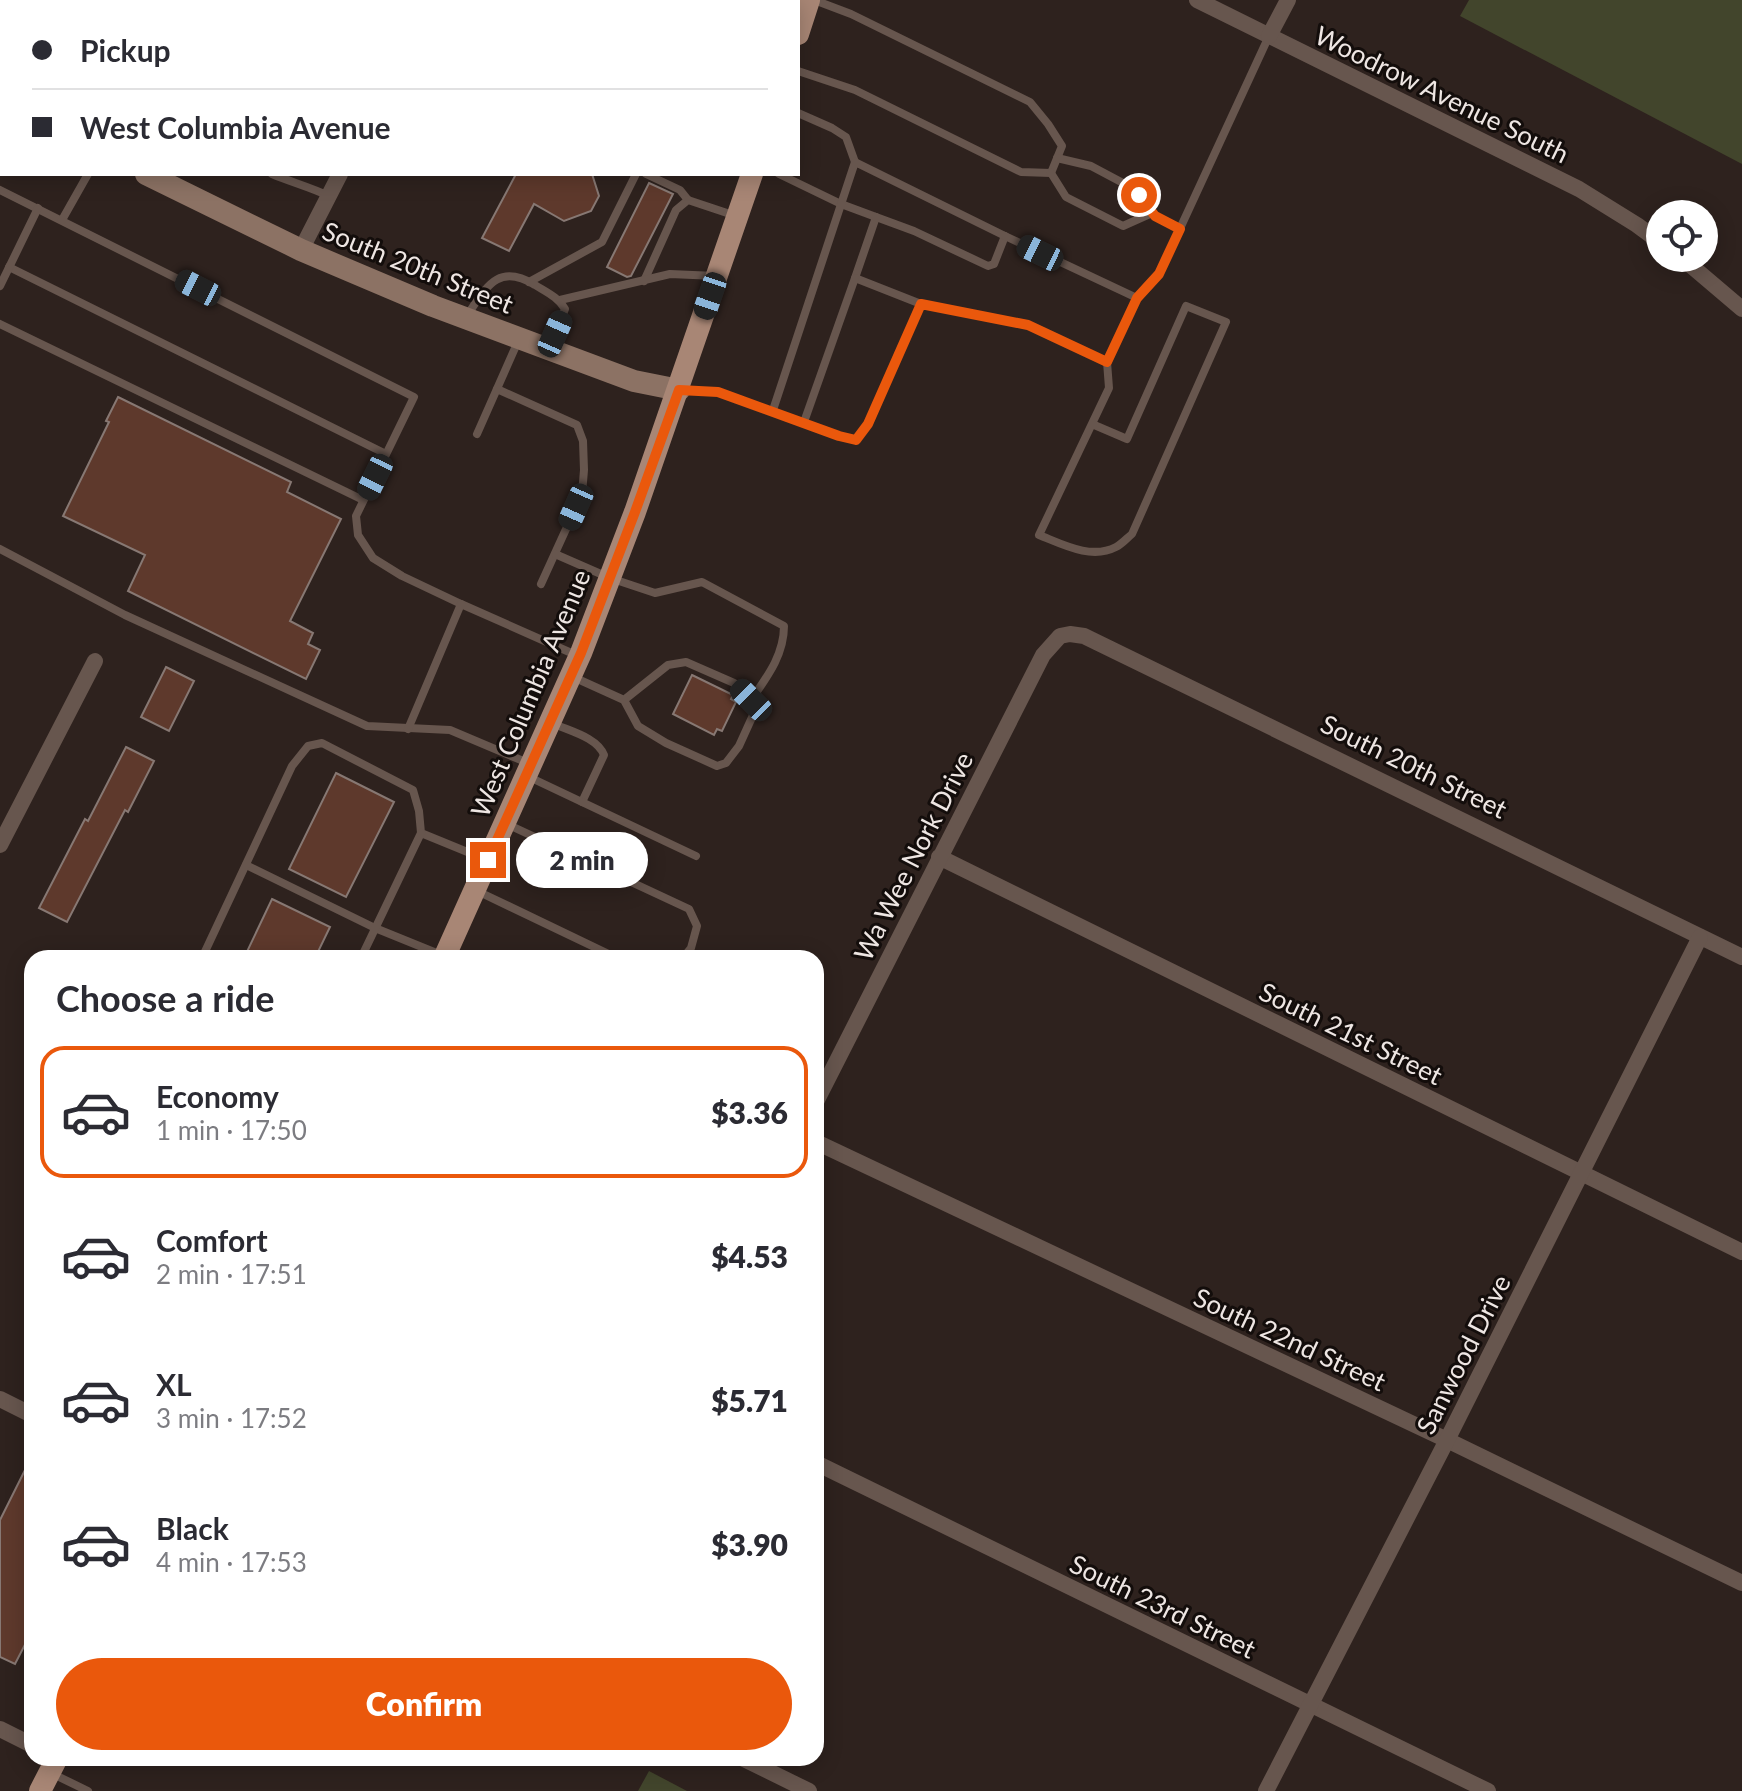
<!DOCTYPE html>
<html lang="en">
<head>
<meta charset="utf-8">
<style>
  body { margin:0; font-family:Lato,sans-serif; background:#f7f7f7; color:#2b2b33; height:100vh; display:flex; flex-direction:column; font-size:30px; white-space:nowrap }
  * { box-sizing:border-box; margin:0 }
  p { font-size:26px; color:#7c7c81 }
  .icon { flex:none; width:44px; height:44px; fill:none; stroke:currentColor; stroke-width:2; stroke-linecap:round; stroke-linejoin:round }
  .map { position:relative; flex:1; overflow:hidden }
  .sheet { position:absolute; left:24px; top:950px; width:800px; height:816px; display:flex; flex-direction:column; background:#fff; border-radius:24px; box-shadow:0 4px 20px #0003 }
  .sheet>* { flex:none }
  .guide { position:absolute; left:0px; top:0px; width:800px; height:176px; box-shadow:0 4px 20px #0003; display:grid; align-content:center; height:176px; padding:0 32px; background:#fff }
  .buttons { position:absolute; left:1646px; top:200px; display:grid; gap:16px }
  .buttons a { display:grid; place-items:center; width:72px; height:72px; border-radius:50%; background:#fff; box-shadow:0 4px 20px #0003; font-size:40px }
  .end { position:absolute; width:36px; height:36px; margin:-18px; border:10px solid #ea580c; background:#fff; box-shadow:0 0 0 4px #fff }
  .from { border-radius:50% }
  .bubble { position:absolute; height:56px; border-radius:28px; background:#fff; box-shadow:0 4px 20px #0003; font-size:26px; font-weight:800; line-height:56px; text-align:center }
  .car { position:absolute; width:24px; height:48px; margin:-24px -12px; border-radius:10px; box-shadow:0 0 6px 2px #0007; background:linear-gradient(#222 24%,#8ab4d8 0 40%,#222 0 76%,#8ab4d8 0 86%,#222 0) }
  .guide b { display:flex; align-items:center; gap:28px; height:76px; font-size:30px }
  .guide b+b { border-top:2px solid #e1e1e2 }
  .guide i { width:20px; height:20px; background:#2b2b33 }
  ul { padding:0; list-style:none }
  li { display:flex; align-items:center; gap:24px; height:132px; margin:0 16px 12px; padding:0 16px; border:4px solid transparent; border-radius:24px }
  li div { flex:1 }
  li b { display:block; font-size:30px }
  li em { font-style:normal; font-weight:800 }
  li.active { border-color:#ea580c }
  li>.icon { width:72px; height:72px; stroke-width:1.5 }
  h2 { padding:0 32px; font-size:36px; line-height:96px }
  .button { display:flex; gap:16px; margin-top:auto; padding:16px 32px }
  .button a { flex:1; height:92px; border-radius:48px; background:#ea580c; color:#fff; font-size:32px; font-weight:800; line-height:92px; text-align:center }
  .map>svg:first-child { display:block }
  .green { fill:#42452c }
  .building { fill:#5e392c; stroke:#877873; stroke-width:2 }
  .lines { fill:none; stroke-linecap:round; stroke-linejoin:round }
  .service { stroke:#67564e; stroke-width:8 }
  .minor { stroke:#67564e; stroke-width:16 }
  .secondary { stroke:#8c7264; stroke-width:22 }
  .primary { stroke:#a88675; stroke-width:22 }
  .route { stroke:#ea580c; stroke-width:10 }
  .labels { text-anchor:middle; dominant-baseline:central; stroke-width:6; stroke-linejoin:round; paint-order:stroke }
  .street-label { font-size:26px; fill:#eee6e3; stroke:#130d0b }
</style>
</head>
<body>
<div class="map">
<svg width="1742" height="1791" viewBox="0 0 1742 1791">
  <rect width="100%" height="100%" fill="#2e221e"/>
  <g class="green">
    <path d="M1469,0H1742V164L1460,16Z"/>
    <path d="M649,1771L687,1791H638Z"/>
  </g>
  <g class="building">
    <path d="M516,174H592L599,196L591,211L564,221L534,204L509,251L482,238Z"/>
    <path d="M649,183L673,194L631,276L627,277L607,267Z"/>
    <path d="M118,397L291,482L287,492L341,519L290,621L313,633L308,644L320,650L306,679L128,591L145,555L63,516L109,422L106,421Z"/>
    <path d="M166,667L194,681L169,731L141,717Z"/>
    <path d="M692,675L733,695L731,699L736,702L722,731L717,729L714,735L673,714Z"/>
    <path d="M126,747L154,761L128,812L125,810L67,922L39,908L85,819L88,821Z"/>
    <path d="M336,773L394,802L346,897L289,869Z"/>
    <path d="M272,899L330,927L315,958H244Z"/>
    <path d="M32,1456V1631L15,1664L0,1657V1520Z"/>
  </g>
  <g class="lines">
    <g class="service">
      <path d="M108,0L112,2"/>
      <path d="M596,0L602,2"/>
      <path d="M762,2V0"/>
      <path d="M0,3L2,4"/>
      <path d="M798,71L855,90L1021,172L1051,173L1062,146L1048,124L1030,102L851,14L814,0"/>
      <path d="M798,113L832,128L846,137L855,162"/>
      <path d="M1057,158L1091,166L1123,183L1139,195L1155,216L1180,229"/>
      <path d="M1051,173L1066,197L1123,226L1152,213"/>
      <path d="M272,174C291,182 310,187 329,196"/>
      <path d="M646,174L680,190L688,200"/>
      <path d="M779,174L841,204L876,217L855,278L921,304"/>
      <path d="M0,190L414,397L356,516L358,535L373,558L402,576L461,604L576,655"/>
      <path d="M876,217L914,231L988,266L994,264L1005,236"/>
      <path d="M62,220L88,174"/>
      <path d="M9,267L386,454"/>
      <path d="M644,281L676,210L688,200L736,216"/>
      <path d="M529,282L602,242L636,174"/>
      <path d="M0,286L38,208"/>
      <path d="M1137,298L1159,274L1269,36"/>
      <path d="M560,300L670,274L716,276"/>
      <path d="M466,317C486,288 497,262 535,285C546,292 558,297 565,309L550,346"/>
      <path d="M0,324L363,500"/>
      <path d="M497,389L577,425L583,441L584,470L582,494L541,584"/>
      <path d="M679,390L718,392L839,436L856,440L868,424L921,304L1028,325L1107,362L1137,298L1005,236L855,162L773,410"/>
      <path d="M804,422L855,278"/>
      <path d="M1092,424L1127,439L1186,306L1226,322L1132,534C1127,538 1122,544 1116,547C1091,560 1062,544 1039,535L1109,388L1107,362"/>
      <path d="M477,434L519,339"/>
      <path d="M0,549L125,615L367,726L450,730L528,763"/>
      <path d="M555,554L610,578L655,593L702,582L784,626C784,655 767,677 751,700"/>
      <path d="M571,676L624,700L638,726L666,743L717,766L726,763L739,746L754,713L751,700L734,683L686,662L668,665L624,700"/>
      <path d="M552,723C569,731 597,737 604,755L582,802"/>
      <path d="M408,729L461,604"/>
      <path d="M527,776L696,856"/>
      <path d="M507,824L689,909L697,926L691,948L683,958"/>
      <path d="M246,865L375,928L444,956"/>
      <path d="M475,890L617,958"/>
      <path d="M202,958L292,766L308,746L322,743L413,790L419,811L421,833L487,860"/>
      <path d="M361,958L421,833"/>
      <path d="M53,1774L88,1791"/>
    </g>
    <g class="minor">
      <path d="M1197,0L1579,189L1637,225L1660,242"/>
      <path d="M94,2L95,0"/>
      <path d="M427,2L428,0"/>
      <path d="M1269,36L1288,0"/>
      <path d="M301,250L340,174"/>
      <path d="M1682,258L1742,309"/>
      <path d="M0,845L95,661"/>
      <path d="M939,857L1742,1252"/>
      <path d="M816,1102L1043,655L1060,636L1070,634L1084,636L1742,957"/>
      <path d="M816,1142L1447,1440L1742,1583"/>
      <path d="M0,1399L32,1415"/>
      <path d="M816,1463L1488,1791"/>
      <path d="M0,1729L32,1745"/>
      <path d="M742,1758L809,1791"/>
      <path d="M1266,1791L1447,1440L1700,937"/>
    </g>
    <g class="secondary">
      <path d="M0,101L2,102"/>
      <path d="M146,174L301,250L433,306L634,381L679,390"/>
    </g>
    <g class="primary">
      <path d="M798,34L809,0"/>
      <path d="M444,958L581,653L635,512L752,174"/>
      <path d="M40,1791L57,1758"/>
    </g>
  </g>
  <g class="lines">
    <path class="route" d="M488,860L581,653L635,512L679,390L718,392L839,436L856,440L868,424L921,304L1028,325L1107,362L1137,298L1159,274L1180,229L1155,216L1139,195"/>
  </g>
  <g class="labels">
    <g class="street-label">
      <text transform="translate(1442 94) rotate(26)">Woodrow Avenue South</text>
      <text transform="translate(418 267) rotate(22)">South 20th Street</text>
      <text transform="translate(530 693) rotate(-67)">West Columbia Avenue</text>
      <text transform="translate(1414 766) rotate(26)">South 20th Street</text>
      <text transform="translate(913 856) rotate(-63)">Wa Wee Nork Drive</text>
      <text transform="translate(1351 1033) rotate(26)">South 21st Street</text>
      <text transform="translate(1290 1339) rotate(25)">South 22nd Street</text>
      <text transform="translate(1463 1354) rotate(-63)">Sanwood Drive</text>
      <text transform="translate(1163 1606) rotate(26)">South 23rd Street</text>
    </g>
  </g>
</svg>
<div class="buttons">
<a><svg class="icon" aria-label="locate" viewBox="0 0 24 24"><circle cx="12" cy="12" r="6"/><path d="M12 2v4M12 18v4M2 12h4M18 12h4"/></svg></a>
</div>
<i class="end from" style="left:1139px;top:195px"></i>
<i class="end" style="left:488px;top:860px"></i>
<div class="bubble" style="left:516px;top:832px;width:132px">2 min</div>
<i class="car" style="left:1040px;top:253px;rotate:296deg"></i>
<i class="car" style="left:198px;top:288px;rotate:297deg"></i>
<i class="car" style="left:710px;top:296px;rotate:199deg"></i>
<i class="car" style="left:555px;top:334px;rotate:24deg"></i>
<i class="car" style="left:375px;top:477px;rotate:206deg"></i>
<i class="car" style="left:576px;top:507px;rotate:204deg"></i>
<i class="car" style="left:751px;top:700px;rotate:315deg"></i>
<div class="guide">
<b><i class="from"></i>Pickup</b>
<b><i></i>West Columbia Avenue</b>
</div>
<section class="sheet">
<h2>Choose a ride</h2>
<ul>
<li class="active"><svg class="icon" aria-label="car" viewBox="0 0 24 24"><path d="M5 17H2v-5l4-1 3-4h7l3 4 3 1v5h-3M9 17h6M6 11h13"/><circle cx="7" cy="17" r="2"/><circle cx="17" cy="17" r="2"/></svg><div><b>Economy</b><p>1 min · 17:50</p></div><em>$3.36</em></li>
<li><svg class="icon" aria-label="car" viewBox="0 0 24 24"><path d="M5 17H2v-5l4-1 3-4h7l3 4 3 1v5h-3M9 17h6M6 11h13"/><circle cx="7" cy="17" r="2"/><circle cx="17" cy="17" r="2"/></svg><div><b>Comfort</b><p>2 min · 17:51</p></div><em>$4.53</em></li>
<li><svg class="icon" aria-label="car" viewBox="0 0 24 24"><path d="M5 17H2v-5l4-1 3-4h7l3 4 3 1v5h-3M9 17h6M6 11h13"/><circle cx="7" cy="17" r="2"/><circle cx="17" cy="17" r="2"/></svg><div><b>XL</b><p>3 min · 17:52</p></div><em>$5.71</em></li>
<li><svg class="icon" aria-label="car" viewBox="0 0 24 24"><path d="M5 17H2v-5l4-1 3-4h7l3 4 3 1v5h-3M9 17h6M6 11h13"/><circle cx="7" cy="17" r="2"/><circle cx="17" cy="17" r="2"/></svg><div><b>Black</b><p>4 min · 17:53</p></div><em>$3.90</em></li>
</ul>
<div class="button"><a>Confirm</a></div>
</section>
</div>
</body>
</html>
